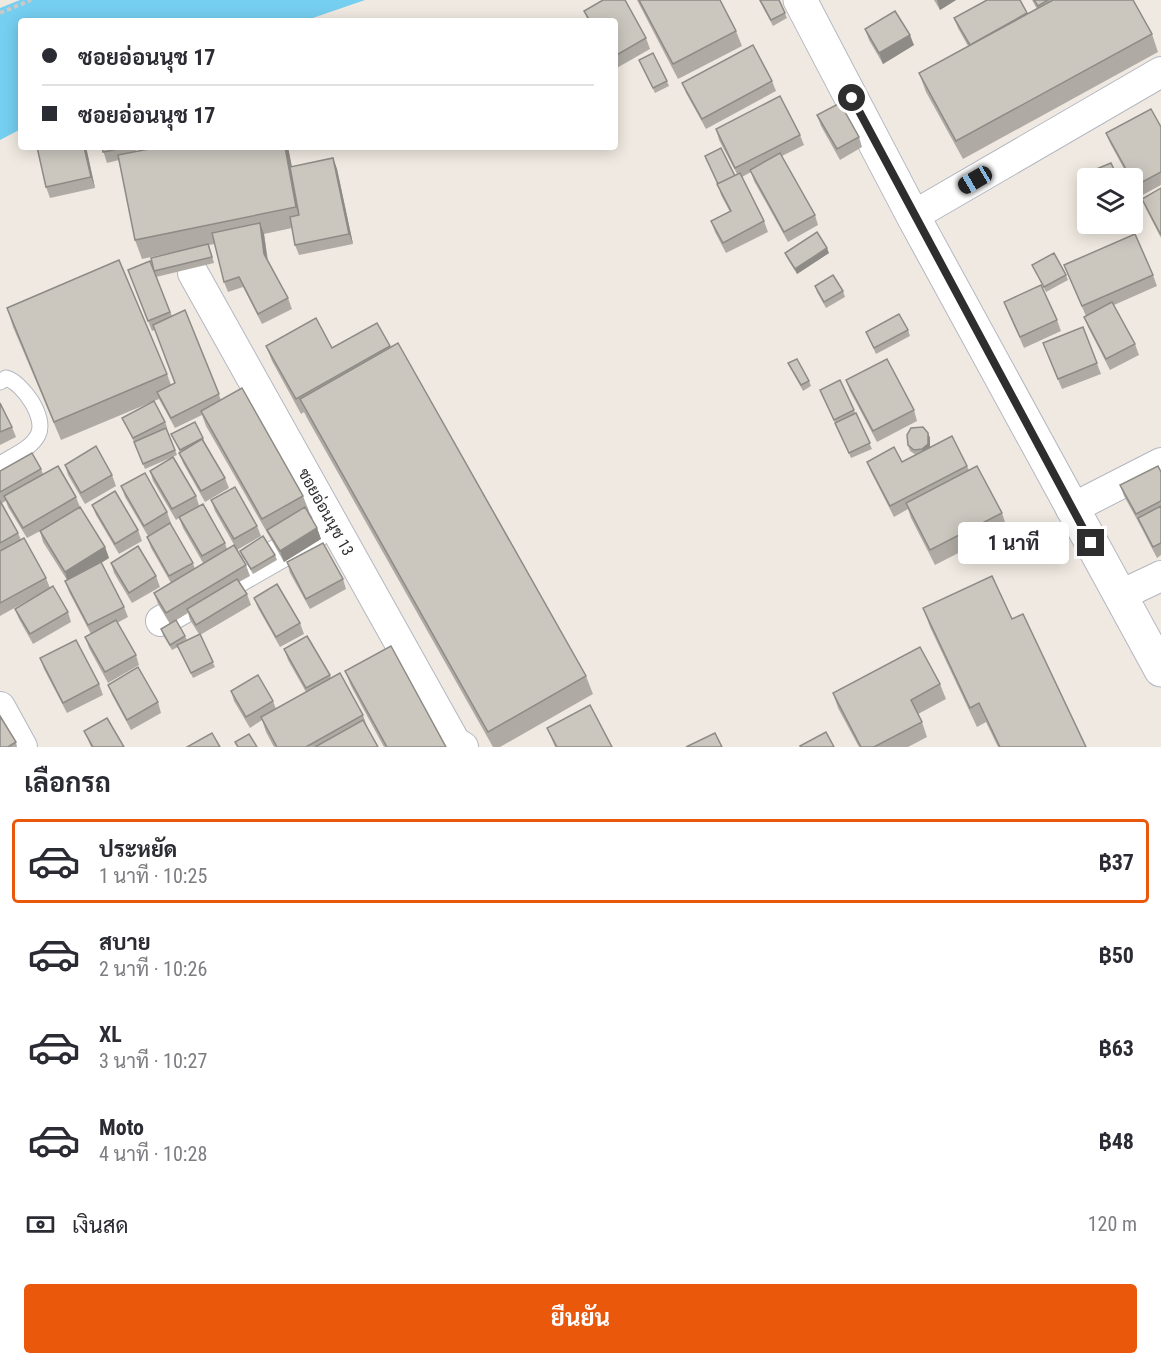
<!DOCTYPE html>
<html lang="th">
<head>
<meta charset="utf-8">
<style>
  body { margin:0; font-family:"Roboto Condensed",Sarabun,sans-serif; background:#f7f7f7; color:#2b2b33; height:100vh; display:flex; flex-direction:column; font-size:22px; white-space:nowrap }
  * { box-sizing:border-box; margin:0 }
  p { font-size:20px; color:#7c7c81 }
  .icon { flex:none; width:33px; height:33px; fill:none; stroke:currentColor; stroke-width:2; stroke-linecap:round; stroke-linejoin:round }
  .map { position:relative; height:747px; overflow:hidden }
  .panel { display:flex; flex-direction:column; background:#fff; flex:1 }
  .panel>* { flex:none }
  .hud { position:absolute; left:18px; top:18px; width:600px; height:132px; border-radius:6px; box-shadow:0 3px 15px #0003; display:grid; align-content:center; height:132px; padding:0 24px; background:#fff }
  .controls { position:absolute; left:1077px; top:168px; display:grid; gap:12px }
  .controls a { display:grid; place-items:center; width:66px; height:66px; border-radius:6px; background:#fff; box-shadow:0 3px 15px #0003; font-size:30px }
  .end { position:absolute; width:27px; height:27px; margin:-14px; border:8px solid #2e2e2e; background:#fff; box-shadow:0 0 0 3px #fff }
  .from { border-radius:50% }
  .bubble { position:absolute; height:42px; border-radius:6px; background:#fff; box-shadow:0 3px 15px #0003; font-size:20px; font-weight:700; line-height:42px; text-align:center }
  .car { position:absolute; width:18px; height:36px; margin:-18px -9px; border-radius:8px; box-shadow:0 0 4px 2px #0007; background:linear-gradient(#222 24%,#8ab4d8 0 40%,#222 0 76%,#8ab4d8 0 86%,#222 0) }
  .hud b { display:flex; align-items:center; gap:21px; height:57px; font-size:22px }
  .hud b+b { border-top:2px solid #e1e1e2 }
  .hud i { width:15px; height:15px; background:#2b2b33 }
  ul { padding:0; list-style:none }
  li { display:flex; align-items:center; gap:18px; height:84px; margin:0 12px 9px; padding:0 12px; border:3px solid transparent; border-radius:6px }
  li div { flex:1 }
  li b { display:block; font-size:22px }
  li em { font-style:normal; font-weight:700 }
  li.selected { border-color:#ea580c }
  li>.icon { width:54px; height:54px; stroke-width:1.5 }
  h2 { padding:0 24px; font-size:27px; line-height:72px }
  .pay { display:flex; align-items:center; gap:15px; height:66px; padding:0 24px; font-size:22px }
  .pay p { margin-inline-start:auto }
  .button { display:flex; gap:12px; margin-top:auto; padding:12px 24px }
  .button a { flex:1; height:69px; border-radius:6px; background:#ea580c; color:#fff; font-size:24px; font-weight:700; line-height:69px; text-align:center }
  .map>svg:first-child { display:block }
  .water { fill:#75cff0 }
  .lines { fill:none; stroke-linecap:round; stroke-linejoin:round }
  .lane-casing { stroke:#b4b7c1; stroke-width:17 }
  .street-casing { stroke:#b4b7c1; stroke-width:32 }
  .secondary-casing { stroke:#b4b7c1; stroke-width:35 }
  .path { stroke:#c9c9c9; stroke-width:4; stroke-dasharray:4.5 3; stroke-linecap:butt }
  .lane { stroke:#fff; stroke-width:15 }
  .street { stroke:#fff; stroke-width:30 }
  .secondary { stroke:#fff; stroke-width:33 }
  .wall { fill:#afaba4 }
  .shaded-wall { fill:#8e8b86 }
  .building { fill:#cbc7bf; stroke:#8e8b86; stroke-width:1.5 }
  .route { stroke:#2e2e2e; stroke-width:8 }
  .labels { text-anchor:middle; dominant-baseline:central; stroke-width:5; stroke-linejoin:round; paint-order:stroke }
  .street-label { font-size:16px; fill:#2e2e2e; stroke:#fff }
</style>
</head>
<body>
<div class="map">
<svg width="1161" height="747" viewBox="0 0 1161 747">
  <rect width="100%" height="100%" fill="#efe9e1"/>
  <path class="water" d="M20,0H365L304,21H21V129L0,140V8Z"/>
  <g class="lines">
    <g class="lane-casing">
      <path id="lane" d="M0,382L6,378C23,383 47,418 38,435C31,449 12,456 0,464"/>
    </g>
    <g class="street-casing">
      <g id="street">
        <path d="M913,216L1161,72"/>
        <path d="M193,273L455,742L463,747"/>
        <path d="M1071,509L1161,463"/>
        <path d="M1121,595L1161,576"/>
        <path d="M161,621L315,533"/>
        <path d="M0,707L22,747"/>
      </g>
    </g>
    <g class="secondary-casing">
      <path id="secondary" d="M800,0L913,216L1161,670"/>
    </g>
    <path class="path" d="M0,13L31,0"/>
    <use href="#lane" class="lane"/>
    <use href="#street" class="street"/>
    <use href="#secondary" class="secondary"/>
  </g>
  <g class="wall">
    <path d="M603,0H625L646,38L650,49L615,69V21H588L584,11Z"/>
    <path d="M637,0H720L736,31L742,46L678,79Z"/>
    <path d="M759,0H779L787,18L773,26Z"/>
    <path d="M934,0H956L940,10Z"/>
    <path d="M1032,0H1133L1152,34L1158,52L963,159L926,92L919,73L968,46L958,28L954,18L1027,14L1037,9Z"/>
    <path d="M865,29L914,45L883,64L869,40Z"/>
    <path d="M639,60L667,81L669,86L655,93Z"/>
    <path d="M772,81L776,91L706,129L686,93L682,83Z"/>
    <path d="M817,115L859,137L862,147L840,160L821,126Z"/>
    <path d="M1161,127V185L1139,197L1132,185V178H1129L1110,143L1106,133Z"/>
    <path d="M716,129L800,135L804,145L782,156L815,215L818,225L788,242L754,181L751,172L742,177L764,221L768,232L726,253L715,232L711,221L730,212L721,195L718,184L705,156L735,176L737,174L719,140Z"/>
    <path d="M37,147H86L95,188L50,198L46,187Z"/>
    <path d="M102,147H135L136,152L159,147H288L292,167L333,158L337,169L353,244L299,255L295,245L292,228L264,234L268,260L288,298L292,309L262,324L243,287L228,292L224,282L215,244L209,245L214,263L156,277L172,316L185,310L221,400L303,496L309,511L308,512L317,528L321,539L284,562L206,426L202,415L175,428L159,399L61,440L13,327L7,308L167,374L171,385L175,383L155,330L152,331L128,270H154L174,252L142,259L135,240L119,160L107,163Z"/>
    <path d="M1161,188V238L1146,209L1142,199Z"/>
    <path d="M785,253H829L797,274L787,258Z"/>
    <path d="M1032,265L1066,275L1068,280L1046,292Z"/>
    <path d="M1064,265L1153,275L1157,286L1114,305L1135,344L1139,355L1110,370L1088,327L1084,317L1086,316Z"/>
    <path d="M815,286L843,291L845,297L826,308L817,292Z"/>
    <path d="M1004,302L1057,320L1061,331L1024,348Z"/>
    <path d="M377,323L390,348L586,676L593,694L500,747H493L307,418L304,412L301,414L272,361L266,346L332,348Z"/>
    <path d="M1083,327L1101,374L1062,389L1047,353Z"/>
    <path d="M908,330L910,336L876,354L866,332Z"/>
    <path d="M788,363L809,381L811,386L803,391Z"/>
    <path d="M840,380L872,449L851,458L820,390Z"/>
    <path d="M846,380L914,410L917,421L877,442L850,391Z"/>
    <path d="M0,403L12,427L16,437L0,445Z"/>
    <path d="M122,418L165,422L167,427L163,429L175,450L177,455L145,469L134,442Z"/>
    <path d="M928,433L930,438V447L967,466L969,470L1002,513L1007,528L935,565L911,518L908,509L894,517L871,472L867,462H902L916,455L910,451L908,445Z"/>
    <path d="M171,434L203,438L205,444L225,478L229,488L205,502L183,463L179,453L180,452Z"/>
    <path d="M65,465L112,475L116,486L85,504L68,475Z"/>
    <path d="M41,469L43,474L76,497L80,507L105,547L109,558L101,563L124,607L128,617L117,623L136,655L139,665L108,683L89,648L85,637L91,634L69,592L65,581L67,580L43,542L40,531L42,530L27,538L8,507L6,501L2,503L18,533L21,540L46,578L50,588L68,612L71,622L33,644L19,619L15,609L36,596L0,616V471Z"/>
    <path d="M150,471L196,496L199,505L225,543L227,549L246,565L250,576L239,582L247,594L251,605L200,635L215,667L193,678L178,647L172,650L163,635L161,629L185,636L187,640L199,634L190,620L188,613L170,624L158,604L154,593L171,583L151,548L147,537L193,563L195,569L203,563L183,528L179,518L176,520L153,481Z"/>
    <path d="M1161,472V555L1157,558L1140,525L1124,496L1120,485Z"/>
    <path d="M121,486L167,512L171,523L148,536L125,497Z"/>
    <path d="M211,500L257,526L261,536L237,550L215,511Z"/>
    <path d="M92,505L138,530L142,541L119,554L96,515Z"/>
    <path d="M240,551L275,555L277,560L253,574L242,556Z"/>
    <path d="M287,562L343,579L346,589L310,609L290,573Z"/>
    <path d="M111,563L156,576L160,587L132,603L114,573Z"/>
    <path d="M254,598L300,623L304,634L280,647L258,608Z"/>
    <path d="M923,608L1012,619L1086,747H998L986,722L977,727L930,627Z"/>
    <path d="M284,649L330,675L331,678L363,715L368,729L378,747H274L266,732L262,720L250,728L234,701L231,691L273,701L276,709L306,692L288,660Z"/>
    <path d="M40,658L99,684L103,695L67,713L44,669Z"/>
    <path d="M345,671L446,747H384L351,686Z"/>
    <path d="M940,684L946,699L918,714L922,722L927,737L908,747H859L838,708L833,693Z"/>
    <path d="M108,685L158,702L161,713L131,730L112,695Z"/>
    <path d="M547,728L612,747H555Z"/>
    <path d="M84,731L124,747H91Z"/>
    <path d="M16,742L17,747H0Z"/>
  </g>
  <g class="shaded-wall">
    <path d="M937,0H956L940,10Z"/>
    <path d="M910,35L914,45L883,64L879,53Z"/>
    <path d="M84,147H86L95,188L91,177Z"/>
    <path d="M285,147H288L303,226L296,207Z"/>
    <path d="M333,158L337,169L353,244L349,234Z"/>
    <path d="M260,223L264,234L268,265L264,254Z"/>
    <path d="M827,248L829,253L797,274L795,269Z"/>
    <path d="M928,433L930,438V449L924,455L922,449Z"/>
    <path d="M317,528L321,539L284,562L280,551Z"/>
    <path d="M105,547L109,558L68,583L65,572Z"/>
  </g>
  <g class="building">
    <path d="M603,0H625L646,38L615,56V21H590L584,11Z"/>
    <path d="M639,0H720L736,31L673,64Z"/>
    <path d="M760,0H779L785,13L771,20Z"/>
    <path d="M987,0H1020L1027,13L970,45L954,18Z"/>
    <path d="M1034,0H1048L1038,6Z"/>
    <path d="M1053,0H1133L1152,34L956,141L919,73Z"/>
    <path d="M895,11L910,35L879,53L865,29Z"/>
    <path d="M753,45L772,81L702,119L682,83Z"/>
    <path d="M653,53L667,81L653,88L639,60Z"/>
    <path d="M780,96L800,135L735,168L716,129Z"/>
    <path d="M840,103L859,137L837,149L817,115Z"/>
    <path d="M1151,109L1161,127V172L1135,186L1132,182V178H1131L1106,133Z"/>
    <path d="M37,147H84L91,177L46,187Z"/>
    <path d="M102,147H127L103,152Z"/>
    <path d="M159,147H285L296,207L135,240L118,155Z"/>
    <path d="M721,148L735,176L718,184L705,156Z"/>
    <path d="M780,153L815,215L784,232L750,170Z"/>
    <path d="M333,158L349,234L295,245L290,217L299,215L290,167Z"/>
    <path d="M1111,163L1118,178H1088V188L1082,175Z"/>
    <path d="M740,173L764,221L723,243L711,221L731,211L717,184Z"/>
    <path d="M1161,188V235L1142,199Z"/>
    <path d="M260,223L264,254L288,298L258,314L239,277L224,282L212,233Z"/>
    <path d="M817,232L827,248L795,269L785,253Z"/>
    <path d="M1135,234L1153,275L1082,306L1064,265Z"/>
    <path d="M208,244L212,257L154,271L151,258Z"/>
    <path d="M1054,253L1066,275L1044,287L1032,265Z"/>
    <path d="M119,260L167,374L54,422L7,308Z"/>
    <path d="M150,261L170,312L148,321L128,270Z"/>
    <path d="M833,275L843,291L824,302L815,286Z"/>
    <path d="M1041,285L1057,320L1020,337L1004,302Z"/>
    <path d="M1112,302L1135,344L1106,359L1084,317Z"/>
    <path d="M185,310L219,394L171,418L157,392L175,383L153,325Z"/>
    <path d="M899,314L908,330L874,348L866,332Z"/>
    <path d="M316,318L332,348L377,323L390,346L296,399L266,346Z"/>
    <path d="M1083,327L1097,363L1058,379L1043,343Z"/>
    <path d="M398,343L586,676L488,732L300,399Z"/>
    <path d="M797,359L809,381L801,385L788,363Z"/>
    <path d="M887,359L914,410L873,431L846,380Z"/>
    <path d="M840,380L854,410L834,420L820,390Z"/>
    <path d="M242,388L303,496L262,519L201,411Z"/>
    <path d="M154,401L165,422L133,438L122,418Z"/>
    <path d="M0,403L12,427L0,432Z"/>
    <path d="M856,413L870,443L849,453L835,423Z"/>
    <path d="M195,422L203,438L180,450L171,434Z"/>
    <path d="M923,427L928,433V444L922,449L914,450L908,445L907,435L911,428Z"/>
    <path d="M166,428L175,450L143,464L134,442Z"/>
    <path d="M952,436L967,466L890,506L867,462L894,447L902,462Z"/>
    <path d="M202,439L225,478L201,491L179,453Z"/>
    <path d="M96,446L112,475L81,493L65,465Z"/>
    <path d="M32,453L41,469L0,492V471Z"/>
    <path d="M173,457L196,496L172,509L150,471Z"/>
    <path d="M58,466L76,497L23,528L4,496Z"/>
    <path d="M977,466L1002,513L930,550L906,503Z"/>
    <path d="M1158,466L1161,472V501L1136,514L1120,485Z"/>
    <path d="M145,473L167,512L144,526L121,486Z"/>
    <path d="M235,487L257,526L234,539L211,500Z"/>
    <path d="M115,491L138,530L115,544L92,505Z"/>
    <path d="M0,501L18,533L0,543Z"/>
    <path d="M203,504L225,543L202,556L179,517Z"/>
    <path d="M1161,506V543L1153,547L1138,518Z"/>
    <path d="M80,507L105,547L65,572L40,531Z"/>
    <path d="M305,507L317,528L280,551L267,530Z"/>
    <path d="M170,523L193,563L169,576L147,537Z"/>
    <path d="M263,536L275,555L251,569L240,551Z"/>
    <path d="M24,538L46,578L0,603V551Z"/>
    <path d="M323,543L343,579L306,599L287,562Z"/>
    <path d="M234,545L246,565L166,613L154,593Z"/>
    <path d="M138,546L156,576L129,593L111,563Z"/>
    <path d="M101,562L124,607L88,625L65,581Z"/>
    <path d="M992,576L1012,619L1023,614L1086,747H1000L979,703L970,708L923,608Z"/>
    <path d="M237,579L247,594L196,625L187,609Z"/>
    <path d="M277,584L300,623L276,637L254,598Z"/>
    <path d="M53,586L68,612L30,634L15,609Z"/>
    <path d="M116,620L136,655L105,672L85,637Z"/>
    <path d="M176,620L185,636L170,645L161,629Z"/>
    <path d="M200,634L213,662L191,673L177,645Z"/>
    <path d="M307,636L330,675L306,688L284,649Z"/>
    <path d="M76,640L99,684L63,703L40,658Z"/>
    <path d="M391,646L446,747H387L345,671Z"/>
    <path d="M920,647L940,684L911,700L922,722L874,747H861L833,693Z"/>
    <path d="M138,667L158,702L127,720L108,685Z"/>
    <path d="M340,673L363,715L306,747H277L261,717Z"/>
    <path d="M258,675L273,701L246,717L231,691Z"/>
    <path d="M590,705L612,747H557L547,728Z"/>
    <path d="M0,716L16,742L8,747H0Z"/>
    <path d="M107,718L124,747H93L84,731Z"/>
    <path d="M363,720L378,747H315Z"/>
    <path d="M826,732L834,747H801L800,746Z"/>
    <path d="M212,733L220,747H187Z"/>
    <path d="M715,733L722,747H686Z"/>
    <path d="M249,734L257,747H238L235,742Z"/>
  </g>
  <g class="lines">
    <path class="route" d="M852,98L1091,543"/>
  </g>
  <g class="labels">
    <g class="street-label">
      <text transform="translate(326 512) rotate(61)">ซอยอ่อนนุช 13</text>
    </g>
  </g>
</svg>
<div class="controls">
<a><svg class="icon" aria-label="layers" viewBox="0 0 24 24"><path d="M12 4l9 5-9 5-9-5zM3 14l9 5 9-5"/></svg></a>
</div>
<i class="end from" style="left:852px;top:98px"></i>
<i class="end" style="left:1091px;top:543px"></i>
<div class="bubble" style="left:958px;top:522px;width:111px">1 นาที</div>
<i class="car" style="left:975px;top:180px;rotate:240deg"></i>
<div class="hud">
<b><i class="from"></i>ซอยอ่อนนุช 17</b>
<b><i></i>ซอยอ่อนนุช 17</b>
</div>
</div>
<section class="panel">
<h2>เลือกรถ</h2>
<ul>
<li class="selected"><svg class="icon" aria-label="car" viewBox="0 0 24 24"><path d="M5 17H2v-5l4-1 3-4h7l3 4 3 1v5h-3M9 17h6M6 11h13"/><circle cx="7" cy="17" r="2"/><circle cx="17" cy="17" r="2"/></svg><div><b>ประหยัด</b><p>1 นาที · 10:25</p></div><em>฿37</em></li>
<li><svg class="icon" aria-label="car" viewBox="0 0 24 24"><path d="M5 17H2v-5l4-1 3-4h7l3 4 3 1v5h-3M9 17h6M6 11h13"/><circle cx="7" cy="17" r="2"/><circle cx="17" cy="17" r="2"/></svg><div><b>สบาย</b><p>2 นาที · 10:26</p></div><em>฿50</em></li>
<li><svg class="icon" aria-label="car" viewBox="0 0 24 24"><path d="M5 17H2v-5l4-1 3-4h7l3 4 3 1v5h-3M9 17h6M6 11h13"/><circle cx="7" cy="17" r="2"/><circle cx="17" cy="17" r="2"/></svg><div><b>XL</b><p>3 นาที · 10:27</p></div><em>฿63</em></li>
<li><svg class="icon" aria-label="car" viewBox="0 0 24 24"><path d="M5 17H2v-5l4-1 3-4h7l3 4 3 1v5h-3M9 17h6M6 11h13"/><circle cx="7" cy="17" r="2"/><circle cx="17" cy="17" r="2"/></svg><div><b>Moto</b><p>4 นาที · 10:28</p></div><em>฿48</em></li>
</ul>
<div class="pay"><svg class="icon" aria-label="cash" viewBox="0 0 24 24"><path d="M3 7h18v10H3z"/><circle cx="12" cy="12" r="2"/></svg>เงินสด<p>120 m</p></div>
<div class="button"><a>ยืนยัน</a></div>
</section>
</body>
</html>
